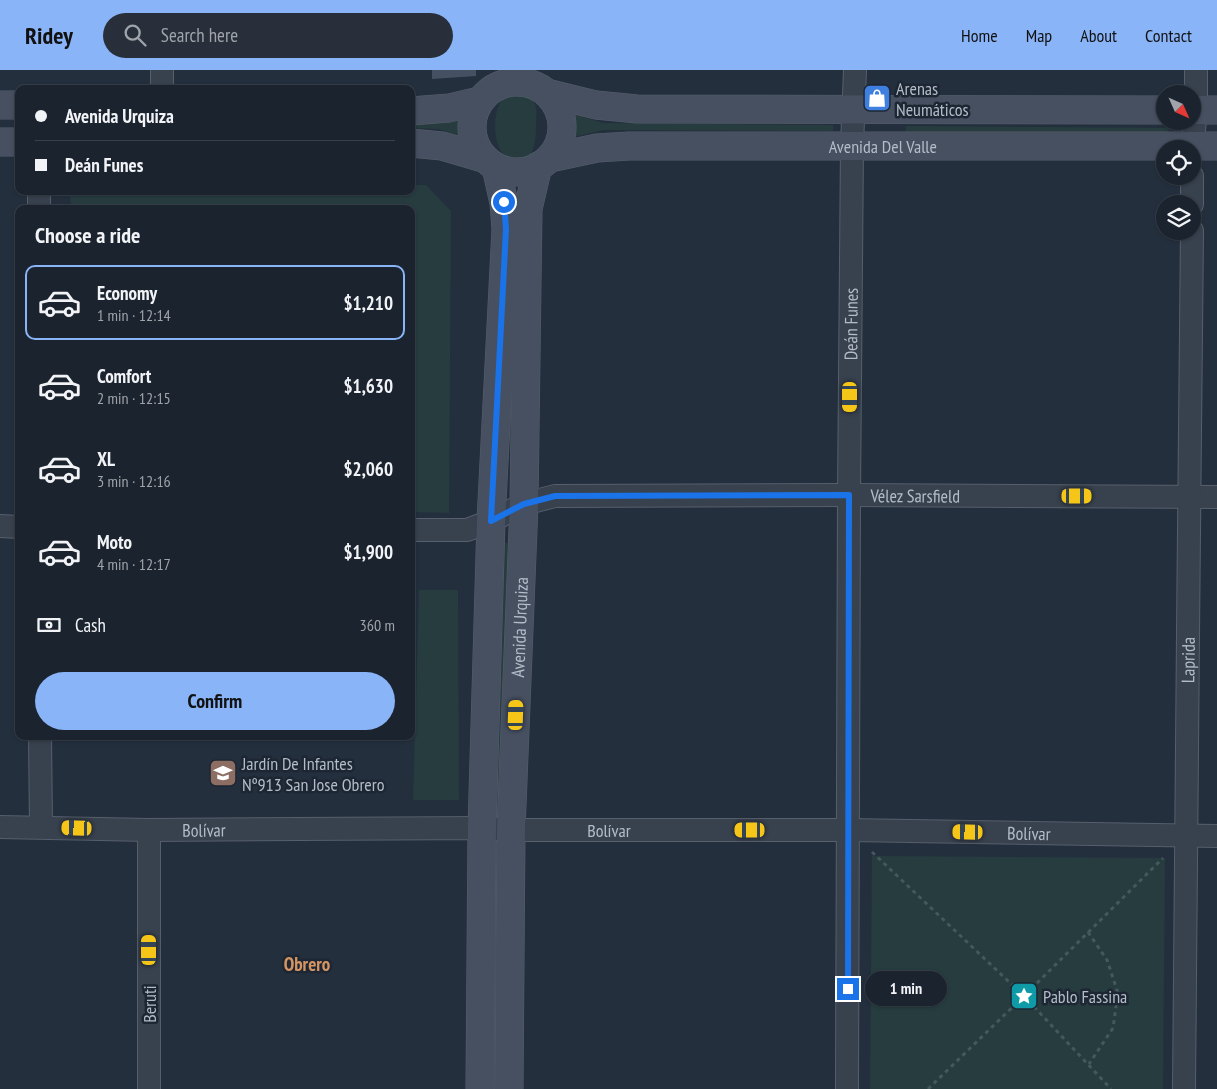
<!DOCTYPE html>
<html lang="en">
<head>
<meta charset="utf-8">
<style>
  body { margin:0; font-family:"PT Sans Narrow",sans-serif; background:#282f3a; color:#f1f3f6; height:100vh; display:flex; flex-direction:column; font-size:19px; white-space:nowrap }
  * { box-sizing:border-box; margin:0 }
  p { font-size:16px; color:#a0a4aa }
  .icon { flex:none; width:28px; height:28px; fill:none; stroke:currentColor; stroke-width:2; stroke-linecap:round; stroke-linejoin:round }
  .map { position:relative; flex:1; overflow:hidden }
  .details { position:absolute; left:15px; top:135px; width:400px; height:535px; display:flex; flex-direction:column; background:#1b232e; border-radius:10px; box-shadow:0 1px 4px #0004,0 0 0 1px #39404a }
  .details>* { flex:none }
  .guide { position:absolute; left:15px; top:15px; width:400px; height:110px; border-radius:10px; box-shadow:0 1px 4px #0004,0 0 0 1px #39404a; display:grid; align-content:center; height:110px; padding:0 20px; background:#1b232e }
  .needle { width:32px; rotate:135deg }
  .fabs { position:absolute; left:1156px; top:15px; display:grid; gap:10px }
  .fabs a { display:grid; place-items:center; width:45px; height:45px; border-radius:50%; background:#1b232e; box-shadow:0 1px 4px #0004,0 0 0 1px #39404a; font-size:25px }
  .end { position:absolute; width:22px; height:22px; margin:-11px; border:6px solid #1a73e8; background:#fff; box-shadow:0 0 0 2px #fff }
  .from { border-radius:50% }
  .bubble { position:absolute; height:35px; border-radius:18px; background:#1b232e; box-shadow:0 1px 4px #0004,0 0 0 1px #39404a; font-size:16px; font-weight:700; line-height:35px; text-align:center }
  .car { position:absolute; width:15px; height:30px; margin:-15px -8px; border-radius:6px; box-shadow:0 0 4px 1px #0007; background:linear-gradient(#f5c518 24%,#345 0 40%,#f5c518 0 76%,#345 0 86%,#f5c518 0) }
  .guide b { display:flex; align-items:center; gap:18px; height:48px; font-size:19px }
  .guide b+b { border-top:1px solid #39404a }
  .guide i { width:12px; height:12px; background:#f1f3f6 }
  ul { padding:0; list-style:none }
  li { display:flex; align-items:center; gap:15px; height:75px; margin:0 10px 8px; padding:0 10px; border:2px solid transparent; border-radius:10px }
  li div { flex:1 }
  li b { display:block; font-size:19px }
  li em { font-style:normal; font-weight:700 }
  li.current { border-color:#8ab4f8 }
  li>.icon { width:45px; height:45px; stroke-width:1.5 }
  h2 { padding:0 20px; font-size:22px; line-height:60px }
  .pay { display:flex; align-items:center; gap:12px; height:55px; padding:0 20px; font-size:19px }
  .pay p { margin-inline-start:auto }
  .cta { display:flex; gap:10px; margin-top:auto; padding:10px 20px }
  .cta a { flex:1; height:58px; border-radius:30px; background:#8ab4f8; color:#111; font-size:20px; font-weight:700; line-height:58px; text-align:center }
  header { display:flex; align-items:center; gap:30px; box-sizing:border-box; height:70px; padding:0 25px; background:#8ab4f8; color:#111 }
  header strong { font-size:24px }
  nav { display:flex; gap:28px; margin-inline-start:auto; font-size:18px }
  .search { width:350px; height:45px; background:#282f3a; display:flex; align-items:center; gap:12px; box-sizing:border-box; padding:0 18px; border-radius:28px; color:#a0a4aa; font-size:19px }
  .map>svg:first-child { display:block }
  .green { fill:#263c3f }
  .building { fill:#455162 }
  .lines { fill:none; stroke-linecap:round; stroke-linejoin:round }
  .street-casing { stroke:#565f6c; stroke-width:24 }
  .secondary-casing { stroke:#565f6c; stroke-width:29 }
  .path { stroke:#44595c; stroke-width:3; stroke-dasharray:4 4; stroke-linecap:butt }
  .street { stroke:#38414e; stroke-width:22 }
  .secondary { stroke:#465061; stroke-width:28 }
  .route { stroke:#1a73e8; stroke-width:6 }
  .labels { text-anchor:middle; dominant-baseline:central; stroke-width:5; stroke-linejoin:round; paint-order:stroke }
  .poi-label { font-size:18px; fill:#b4bcc9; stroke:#1d2633; text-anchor:start }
  .street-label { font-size:18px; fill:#b4bcc9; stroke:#1d2633 }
  .neighbourhood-label { font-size:19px; font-weight:bold; fill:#d59563; stroke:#1d2633 }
</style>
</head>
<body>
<header>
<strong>Ridey</strong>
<div class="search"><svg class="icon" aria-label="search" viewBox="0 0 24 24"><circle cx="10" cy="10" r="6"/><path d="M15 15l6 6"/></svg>Search here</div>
<nav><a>Home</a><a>Map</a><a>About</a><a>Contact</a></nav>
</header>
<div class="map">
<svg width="1217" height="1019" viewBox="0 0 1217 1019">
  <rect width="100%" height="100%" fill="#242f3e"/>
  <g class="green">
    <path d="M519,22C525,24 531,26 534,32C538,39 536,48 536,55C536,70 535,94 513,90C492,86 491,44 502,30C506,24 512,23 519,22Z"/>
    <path d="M467,41L465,57L467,69L439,59L411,58V52Z"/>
    <path d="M567,42L603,53L833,55V61L603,60L566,69C570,59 570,52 567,42Z"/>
    <path d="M906,56L1169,58L1168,64L906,62Z"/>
    <path d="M411,115H426L451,141L449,443L414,442L413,153H411V139H71L70,121H411Z"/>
    <path d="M501,473H508L504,728H497Z"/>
    <path d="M419,520H458L459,730H413Z"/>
    <path d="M872,786L1165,788L1163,1019H870Z"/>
    <path d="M495,794H501L498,1019H491Z"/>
  </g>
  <path class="building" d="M432,0H476V6L432,9Z"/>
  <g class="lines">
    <g class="street-casing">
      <g id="street">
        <path d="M162,0V19"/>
        <path d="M1192,79L1196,40V0"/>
        <path d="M1192,134V106"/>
        <path d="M39,139V121"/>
        <path d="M0,456L19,457"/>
        <path id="s1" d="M411,460H467L491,451L524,434L555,426L849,425L1217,427"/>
        <path d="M40,666L41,757"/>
        <path id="s2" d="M0,757L149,760L482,758L511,760H849L1217,766"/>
        <path d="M149,760V1019"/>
        <path id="s3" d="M847,1019L849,425L852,75L855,0"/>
        <path id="s4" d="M1184,1019C1185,733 1190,447 1192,161"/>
      </g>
    </g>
    <g class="secondary-casing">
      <g id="secondary">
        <circle cx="517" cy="57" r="45"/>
        <path d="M547,23L596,35L637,39L1165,40"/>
        <path d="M0,35H19"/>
        <path d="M1192,40H1217"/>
        <path d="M411,41L449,38L479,31"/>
        <path d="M0,72H19"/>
        <path d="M411,73L442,76L483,88"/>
        <path id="s5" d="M550,88L597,78L629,76H1217"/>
        <path d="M480,1019L482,758L491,451L506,159L504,133L496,97"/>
        <path id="s6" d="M509,1019L511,760L524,434L528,139L538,96"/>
      </g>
    </g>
    <g class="path">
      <path d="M872,782L1024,926L1111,1019"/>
      <path d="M1088,862L1107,890L1118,923L1113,958L1089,994"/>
      <path d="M928,1019L1024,926L1163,788"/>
    </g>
    <use href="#street" class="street"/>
    <use href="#secondary" class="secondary"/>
  </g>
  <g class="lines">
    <path class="route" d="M504,132L506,159L491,451L524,434L555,426L849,425L848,919"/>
  </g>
  <defs>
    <g id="shop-square" transform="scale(1.4375)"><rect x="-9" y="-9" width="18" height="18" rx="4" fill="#3f7fe0" stroke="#1d2633"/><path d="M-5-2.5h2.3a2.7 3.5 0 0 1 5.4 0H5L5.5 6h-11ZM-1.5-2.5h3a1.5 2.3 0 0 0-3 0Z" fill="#fff"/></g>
    <g id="school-square" transform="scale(1.4375)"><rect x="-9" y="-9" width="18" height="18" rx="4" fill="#8d6e63" stroke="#1d2633"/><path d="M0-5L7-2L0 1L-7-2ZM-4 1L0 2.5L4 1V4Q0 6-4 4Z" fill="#fff"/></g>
    <g id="sight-square" transform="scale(1.4375)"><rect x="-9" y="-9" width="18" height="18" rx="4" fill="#0f9aa8" stroke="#1d2633"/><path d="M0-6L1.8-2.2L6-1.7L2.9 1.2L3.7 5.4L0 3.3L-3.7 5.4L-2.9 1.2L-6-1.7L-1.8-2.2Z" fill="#fff"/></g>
  </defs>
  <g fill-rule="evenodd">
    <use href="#shop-square" x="877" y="28"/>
    <use href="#school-square" x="223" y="703"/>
    <use href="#sight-square" x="1024" y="926"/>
  </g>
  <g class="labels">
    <g class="poi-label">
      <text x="896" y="18">Arenas<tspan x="896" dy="21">Neumáticos</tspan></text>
      <text x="242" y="693">Jardín De Infantes<tspan x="242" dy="21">Nº913 San Jose Obrero</tspan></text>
      <text x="1043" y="926">Pablo Fassina</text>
    </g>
    <g class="street-label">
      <text stroke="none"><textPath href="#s5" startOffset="334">Avenida Del Valle</textPath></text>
      <text stroke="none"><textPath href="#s3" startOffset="765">Deán Funes</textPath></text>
      <text stroke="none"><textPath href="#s1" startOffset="511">Vélez Sarsfield</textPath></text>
      <text stroke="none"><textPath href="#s6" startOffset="462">Avenida Urquiza</textPath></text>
      <text stroke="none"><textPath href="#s4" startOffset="429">Laprida</textPath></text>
      <text stroke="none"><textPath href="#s2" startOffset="204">Bolívar</textPath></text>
      <text stroke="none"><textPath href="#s2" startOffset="609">Bolívar</textPath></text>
      <text stroke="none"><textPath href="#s2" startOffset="1029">Bolívar</textPath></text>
      <text transform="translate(149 934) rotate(-90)">Beruti</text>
    </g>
    <g class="neighbourhood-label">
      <text x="307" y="894">Obrero</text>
    </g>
  </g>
</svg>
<div class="fabs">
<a><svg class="needle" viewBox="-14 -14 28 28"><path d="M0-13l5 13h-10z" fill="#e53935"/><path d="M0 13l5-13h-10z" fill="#a0a4aa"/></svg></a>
<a><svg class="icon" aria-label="locate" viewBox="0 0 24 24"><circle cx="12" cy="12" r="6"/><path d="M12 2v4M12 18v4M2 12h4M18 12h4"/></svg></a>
<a><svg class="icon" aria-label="layers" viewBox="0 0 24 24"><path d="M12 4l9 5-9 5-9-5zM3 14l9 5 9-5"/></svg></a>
</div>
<i class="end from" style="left:504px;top:132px"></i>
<i class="end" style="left:848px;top:919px"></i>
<div class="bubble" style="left:865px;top:901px;width:82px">1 min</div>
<i class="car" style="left:850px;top:327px;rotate:180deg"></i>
<i class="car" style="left:1077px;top:426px;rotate:90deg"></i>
<i class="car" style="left:516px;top:645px;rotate:2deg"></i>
<i class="car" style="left:77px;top:758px;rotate:272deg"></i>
<i class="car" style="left:750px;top:760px;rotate:270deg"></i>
<i class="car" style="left:968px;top:762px;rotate:271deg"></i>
<i class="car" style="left:149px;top:880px;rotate:0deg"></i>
<div class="guide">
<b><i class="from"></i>Avenida Urquiza</b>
<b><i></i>Deán Funes</b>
</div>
<section class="details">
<h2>Choose a ride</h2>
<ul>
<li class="current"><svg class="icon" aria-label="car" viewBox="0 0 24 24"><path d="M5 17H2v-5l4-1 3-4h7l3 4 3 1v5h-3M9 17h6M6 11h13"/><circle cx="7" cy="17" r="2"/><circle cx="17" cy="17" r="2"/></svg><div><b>Economy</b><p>1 min · 12:14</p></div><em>$1,210</em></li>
<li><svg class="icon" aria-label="car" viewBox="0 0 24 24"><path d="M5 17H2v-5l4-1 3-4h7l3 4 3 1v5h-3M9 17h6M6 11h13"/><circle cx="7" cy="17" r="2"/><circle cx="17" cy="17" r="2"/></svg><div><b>Comfort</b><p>2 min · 12:15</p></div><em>$1,630</em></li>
<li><svg class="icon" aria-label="car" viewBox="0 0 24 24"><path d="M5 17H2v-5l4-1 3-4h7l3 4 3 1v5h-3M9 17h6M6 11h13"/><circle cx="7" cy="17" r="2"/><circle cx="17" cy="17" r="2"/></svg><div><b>XL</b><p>3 min · 12:16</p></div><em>$2,060</em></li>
<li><svg class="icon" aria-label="car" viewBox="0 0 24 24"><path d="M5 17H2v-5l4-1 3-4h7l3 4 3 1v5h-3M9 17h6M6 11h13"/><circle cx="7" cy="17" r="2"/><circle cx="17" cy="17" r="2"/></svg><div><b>Moto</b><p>4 min · 12:17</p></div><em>$1,900</em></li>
</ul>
<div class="pay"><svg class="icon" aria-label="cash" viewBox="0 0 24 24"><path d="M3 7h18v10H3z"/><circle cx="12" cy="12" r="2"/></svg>Cash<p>360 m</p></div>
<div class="cta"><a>Confirm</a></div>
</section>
</div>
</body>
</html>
